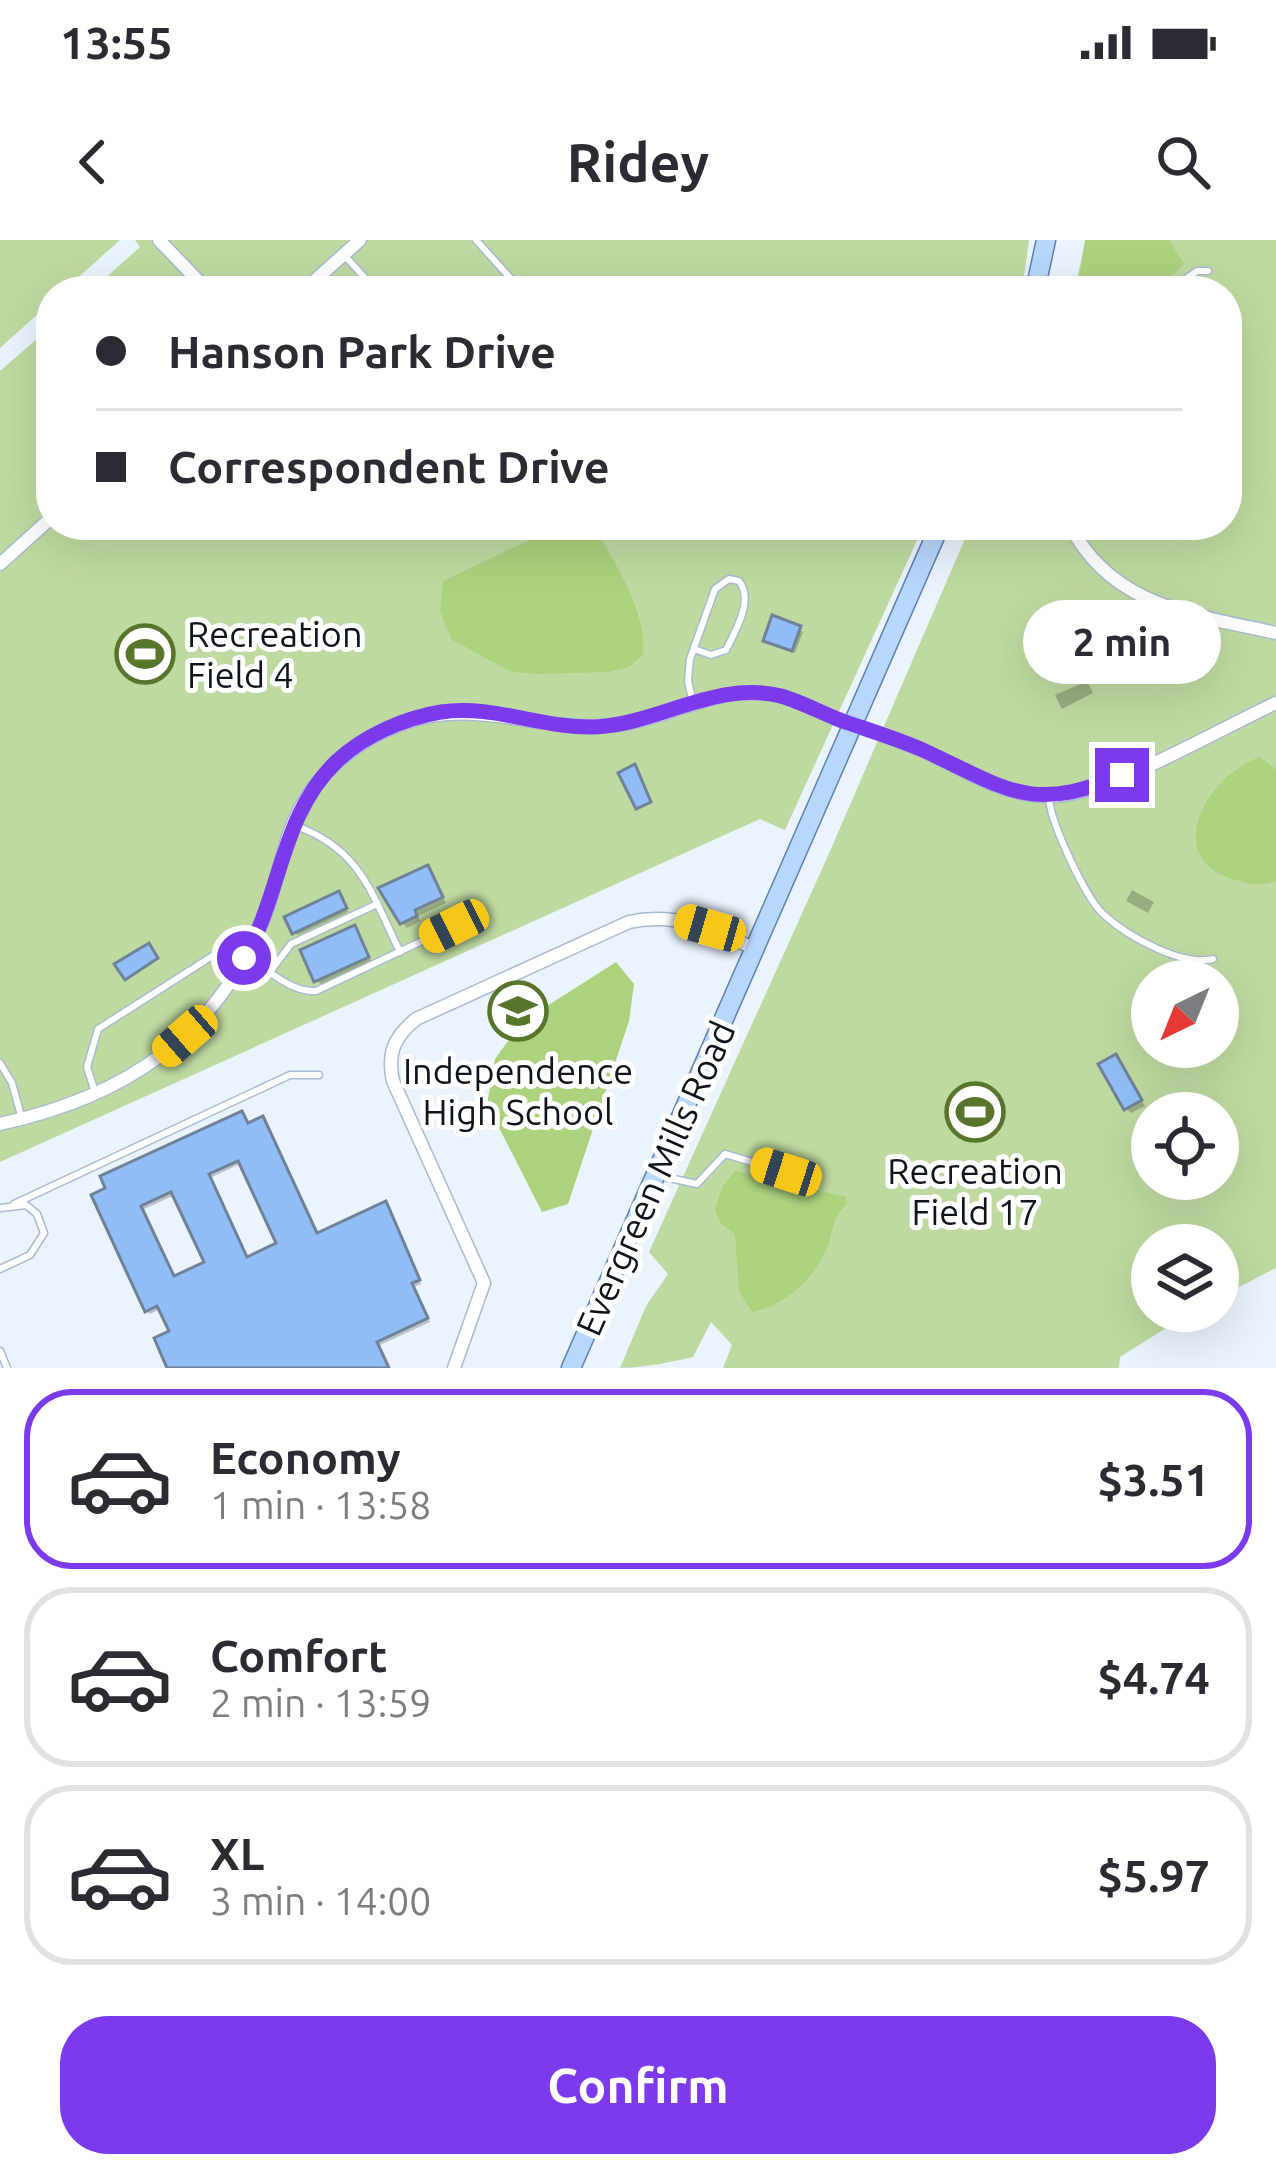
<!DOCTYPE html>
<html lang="en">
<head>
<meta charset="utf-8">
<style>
  body { margin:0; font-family:Ubuntu,sans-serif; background:#f2f2f3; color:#2b2b33; height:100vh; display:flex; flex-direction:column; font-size:45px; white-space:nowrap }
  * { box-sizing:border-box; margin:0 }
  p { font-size:39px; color:#7c7c81 }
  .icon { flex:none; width:66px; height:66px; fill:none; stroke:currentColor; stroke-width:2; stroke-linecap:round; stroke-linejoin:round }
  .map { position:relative; height:1128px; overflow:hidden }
  .sheet { display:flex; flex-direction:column; background:#fff; flex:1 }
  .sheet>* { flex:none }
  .banner { position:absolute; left:36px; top:36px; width:1206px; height:264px; border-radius:48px; box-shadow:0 12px 48px #0002; display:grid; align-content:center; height:264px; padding:0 60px; background:#fff }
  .needle { width:78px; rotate:223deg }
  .tools { position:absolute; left:1131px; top:720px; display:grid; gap:24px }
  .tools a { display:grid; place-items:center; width:108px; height:108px; border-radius:50%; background:#fff; box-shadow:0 12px 48px #0002; font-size:60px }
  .end { position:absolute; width:54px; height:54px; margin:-27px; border:15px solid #7c3aed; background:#fff; box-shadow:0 0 0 6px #fff }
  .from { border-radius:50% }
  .bubble { position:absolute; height:84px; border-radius:42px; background:#fff; box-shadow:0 12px 48px #0002; font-size:39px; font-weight:600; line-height:84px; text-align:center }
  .car { position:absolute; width:36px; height:72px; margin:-36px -18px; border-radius:15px; box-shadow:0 0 9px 3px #0007; background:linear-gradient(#f5c518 24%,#345 0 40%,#f5c518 0 76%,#345 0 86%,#f5c518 0) }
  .banner b { display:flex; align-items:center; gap:42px; height:114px; font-size:45px }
  .banner b+b { border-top:3px solid #e1e1e2 }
  .banner i { width:30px; height:30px; background:#2b2b33 }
  ul { padding:21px 0 0; list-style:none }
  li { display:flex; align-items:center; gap:36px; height:180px; margin:0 24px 18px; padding:0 36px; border:6px solid #e1e1e2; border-radius:48px }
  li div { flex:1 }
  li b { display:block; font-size:45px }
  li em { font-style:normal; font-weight:600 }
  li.current { border-color:#7c3aed }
  li>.icon { width:108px; height:108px; stroke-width:1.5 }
  .primary-button { display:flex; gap:24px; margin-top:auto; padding:24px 60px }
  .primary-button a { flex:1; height:138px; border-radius:48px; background:#7c3aed; color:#fff; font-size:48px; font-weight:600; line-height:138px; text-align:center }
  .status { display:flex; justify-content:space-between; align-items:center; height:84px; padding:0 60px; background:#fff; direction:ltr }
  .status svg { height:33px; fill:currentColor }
  header { display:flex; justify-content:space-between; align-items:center; height:156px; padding:0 60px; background:#fff; font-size:54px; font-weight:600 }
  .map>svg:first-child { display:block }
  .green { fill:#bfdaa1; fill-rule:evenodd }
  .water { fill:#acd27e }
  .shadow { fill:#0003; fill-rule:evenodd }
  .building { fill:#91bef6; stroke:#708298; stroke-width:3; fill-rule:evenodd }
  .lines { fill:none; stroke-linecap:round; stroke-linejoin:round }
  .lane-casing { stroke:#a7bad1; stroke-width:9 }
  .street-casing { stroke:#a7bad1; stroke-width:15 }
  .primary-casing { stroke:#5d81ae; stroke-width:21 }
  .lane { stroke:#fff; stroke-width:6 }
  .street { stroke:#fff; stroke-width:12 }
  .primary { stroke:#b8d7fd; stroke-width:18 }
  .route { stroke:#7c3aed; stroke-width:15 }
  .labels { text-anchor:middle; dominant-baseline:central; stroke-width:10; stroke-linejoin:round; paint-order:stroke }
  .poi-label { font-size:36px; fill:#0d141c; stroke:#fff }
  .street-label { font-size:36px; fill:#0d141c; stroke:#fff }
</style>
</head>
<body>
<div class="status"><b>13:55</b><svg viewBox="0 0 49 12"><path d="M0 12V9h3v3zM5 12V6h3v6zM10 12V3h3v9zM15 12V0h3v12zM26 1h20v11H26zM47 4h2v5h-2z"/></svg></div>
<header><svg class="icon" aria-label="back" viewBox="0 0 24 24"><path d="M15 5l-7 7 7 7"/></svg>Ridey<svg class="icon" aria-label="search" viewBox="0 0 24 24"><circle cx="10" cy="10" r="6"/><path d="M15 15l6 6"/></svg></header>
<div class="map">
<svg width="1276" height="1128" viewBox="0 0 1276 1128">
  <rect width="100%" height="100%" fill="#ebf3fd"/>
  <g class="green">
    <path d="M0,0H120L63,51H51V62L0,108Z"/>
    <path d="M135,0H1029L1022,51H91L140,7Z"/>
    <path d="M1086,0H1276V1028L1218,1058V1005H1152V1071H1193L1120,1117L1119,1128H723L732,1105L711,1082L693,1117C671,1122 642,1128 620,1128L646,1066L668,1034L649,1012L827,618L971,285H1227V51H1074ZM1152,741H1218V807H1152ZM1152,873H1218V939H1152Z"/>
    <path d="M51,87V285H924L785,590L760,579L0,922V131Z"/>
  </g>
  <g class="water">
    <path d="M1085,0H1169L1184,24C1158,55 1113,51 1077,51Z"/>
    <path d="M561,285H594C614,324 647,369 643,415L629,427L608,432L534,434L509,431L451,399L440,371L443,341Z"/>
    <path d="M1260,517L1276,529V641C1262,646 1254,645 1240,641C1159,623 1204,536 1260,517Z"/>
    <path d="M616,722L634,744L629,781L568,964L542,972L487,864L495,819L522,782Z"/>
    <path d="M735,931L846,957L847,964C834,976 834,985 830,1000C818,1035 788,1065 752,1072L739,1051L735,994L721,984L715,970L722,947Z"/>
  </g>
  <g class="shadow">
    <path d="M799,389L803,392L795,413L766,400Z"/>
    <path d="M1087,441L1093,453L1062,469L1055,455Z"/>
    <path d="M427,629L446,663L418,676L420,681L407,688L402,682Z"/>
    <path d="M1132,650L1154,662L1148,673L1126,661Z"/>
    <path d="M342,658L348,672L298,695L294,692Z"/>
    <path d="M354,689L372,722L322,745L316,740Z"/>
    <path d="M1116,817L1145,866L1131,873L1126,868Z"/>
    <path d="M249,886L318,996L389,968L421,1044L413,1047L430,1082L378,1106L389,1128H171L172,1093L161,1069L150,1074L147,1071L95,957ZM242,923L280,1005L248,1019L210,938ZM175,955L208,1024L175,1039L142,970Z"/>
  </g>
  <g class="building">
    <path d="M772,375L801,386L792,411L763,401Z"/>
    <path d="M635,524L651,562L636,569L618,533Z"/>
    <path d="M428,625L443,657L415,670L417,676L400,684L378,648Z"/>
    <path d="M339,651L347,668L292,694L284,677Z"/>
    <path d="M355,685L369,717L314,742L300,710Z"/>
    <path d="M149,703L158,718L125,740L114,724Z"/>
    <path d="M1116,814L1142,860L1124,870L1098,824Z"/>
    <path d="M242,871L248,883L263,876L317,993L386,961L420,1040L412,1043L428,1078L377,1102L389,1128H167L154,1098L169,1091L157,1066L145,1072L91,955L105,948L100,936ZM238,921L276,1003L247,1017L209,934ZM171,952L204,1022L174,1036L141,966Z"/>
  </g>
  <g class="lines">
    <g class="lane-casing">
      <g id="lane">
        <path d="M476,0L522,51"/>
        <path d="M344,15L377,51"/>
        <path d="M1169,51L1197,31H1208"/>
        <path d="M693,463L688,441L690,419L715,349L729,339L739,341C754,360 736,390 726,410L711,415L694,409"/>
        <path d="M1049,556C1049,581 1086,658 1103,674C1127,696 1182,727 1213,719"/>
        <path d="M296,586C361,609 372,655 400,712"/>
        <path d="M270,732L291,704L375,665"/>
        <path d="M0,823L12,843L22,879"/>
        <path d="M95,852L87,827L98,789L217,713C255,707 279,753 316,751L454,686"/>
        <path d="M660,936L697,944L725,914L786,932"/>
        <path d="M14,964L290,835H319"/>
        <path d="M0,968L26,965L37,974L44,993L30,1015L0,1029"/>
        <path d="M0,1111L7,1128"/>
      </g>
    </g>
    <g class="street-casing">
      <g id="street">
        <path d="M159,0L208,51"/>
        <path d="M303,51L360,0"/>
        <path d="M1070,285C1111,367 1195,375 1276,393"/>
        <path d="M0,324L51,278"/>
        <path d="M0,884C124,857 217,797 265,675C275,650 279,623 288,597C306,540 352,501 407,482C480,457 548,496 622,484C677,476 723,442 780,456C801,461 819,472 839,480C867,490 897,499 924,511C966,530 1003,557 1051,556C1109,555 1219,489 1276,463"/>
        <path d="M454,1128L484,1043L393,841C387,813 394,797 416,779L629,682C676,672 713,689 755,709"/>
      </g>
    </g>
    <g class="primary-casing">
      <g id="primary">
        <path d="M1035,51L1046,0"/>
        <path d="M571,1128L940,285"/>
      </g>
    </g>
    <use href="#lane" class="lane"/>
    <use href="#street" class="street"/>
    <use href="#primary" class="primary"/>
  </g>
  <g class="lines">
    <path class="route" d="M244,718C282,654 280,576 336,522C363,496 404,478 441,472C493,464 543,489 595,487C659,484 716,440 781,456C801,462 820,472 840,480C868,490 898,499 925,511C1007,549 1031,574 1122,535"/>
  </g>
  <defs>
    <g id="stadium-ring" transform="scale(3)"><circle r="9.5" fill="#fff" stroke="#57752b" stroke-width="1.5"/><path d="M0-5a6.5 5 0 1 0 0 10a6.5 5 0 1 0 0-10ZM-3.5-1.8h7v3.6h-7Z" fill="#57752b"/></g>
    <g id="school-ring" transform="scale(3)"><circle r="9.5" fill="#fff" stroke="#57752b" stroke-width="1.5"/><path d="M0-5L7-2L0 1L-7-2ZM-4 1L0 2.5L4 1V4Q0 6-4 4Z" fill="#57752b"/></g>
  </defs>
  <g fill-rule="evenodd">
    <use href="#stadium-ring" x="145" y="414"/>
    <use href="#school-ring" x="518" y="771"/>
    <use href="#stadium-ring" x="975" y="872"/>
  </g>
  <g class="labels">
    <g class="poi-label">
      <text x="187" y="393" text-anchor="start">Recreation<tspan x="187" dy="41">Field 4</tspan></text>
      <text x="518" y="830">Independence<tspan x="518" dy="41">High School</tspan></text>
      <text x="975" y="930">Recreation<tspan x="975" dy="41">Field 17</tspan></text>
    </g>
    <g class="street-label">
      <text transform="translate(655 938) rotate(-66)">Evergreen Mills Road</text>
    </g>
  </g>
</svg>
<div class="tools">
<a><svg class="needle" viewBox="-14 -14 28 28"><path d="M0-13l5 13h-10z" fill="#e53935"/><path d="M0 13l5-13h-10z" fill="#7c7c81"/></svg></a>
<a><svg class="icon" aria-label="locate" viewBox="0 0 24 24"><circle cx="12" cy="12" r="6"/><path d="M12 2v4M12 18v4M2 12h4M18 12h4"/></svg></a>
<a><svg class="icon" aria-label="layers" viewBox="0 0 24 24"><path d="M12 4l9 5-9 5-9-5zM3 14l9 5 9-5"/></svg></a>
</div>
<i class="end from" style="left:244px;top:718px"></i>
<i class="end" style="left:1122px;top:535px"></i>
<div class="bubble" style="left:1023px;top:360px;width:198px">2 min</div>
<i class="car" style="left:454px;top:686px;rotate:244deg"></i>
<i class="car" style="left:710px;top:688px;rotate:286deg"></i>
<i class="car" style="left:185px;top:796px;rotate:229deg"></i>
<i class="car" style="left:786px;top:932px;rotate:288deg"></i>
<div class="banner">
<b><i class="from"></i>Hanson Park Drive</b>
<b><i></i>Correspondent Drive</b>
</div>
</div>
<section class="sheet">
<ul>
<li class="current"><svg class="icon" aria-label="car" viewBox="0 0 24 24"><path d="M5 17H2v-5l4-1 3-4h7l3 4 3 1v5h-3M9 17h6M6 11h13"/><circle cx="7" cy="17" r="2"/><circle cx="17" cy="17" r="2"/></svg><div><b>Economy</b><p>1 min · 13:58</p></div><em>$3.51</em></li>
<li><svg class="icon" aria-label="car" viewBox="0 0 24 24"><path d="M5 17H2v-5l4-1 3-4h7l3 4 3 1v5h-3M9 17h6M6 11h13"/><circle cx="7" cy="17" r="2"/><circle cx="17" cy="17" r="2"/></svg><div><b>Comfort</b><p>2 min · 13:59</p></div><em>$4.74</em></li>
<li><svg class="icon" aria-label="car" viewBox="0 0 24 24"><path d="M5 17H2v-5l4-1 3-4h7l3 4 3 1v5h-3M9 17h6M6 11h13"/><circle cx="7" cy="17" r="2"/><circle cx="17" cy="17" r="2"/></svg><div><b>XL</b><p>3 min · 14:00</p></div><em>$5.97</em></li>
</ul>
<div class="primary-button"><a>Confirm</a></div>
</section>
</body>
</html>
